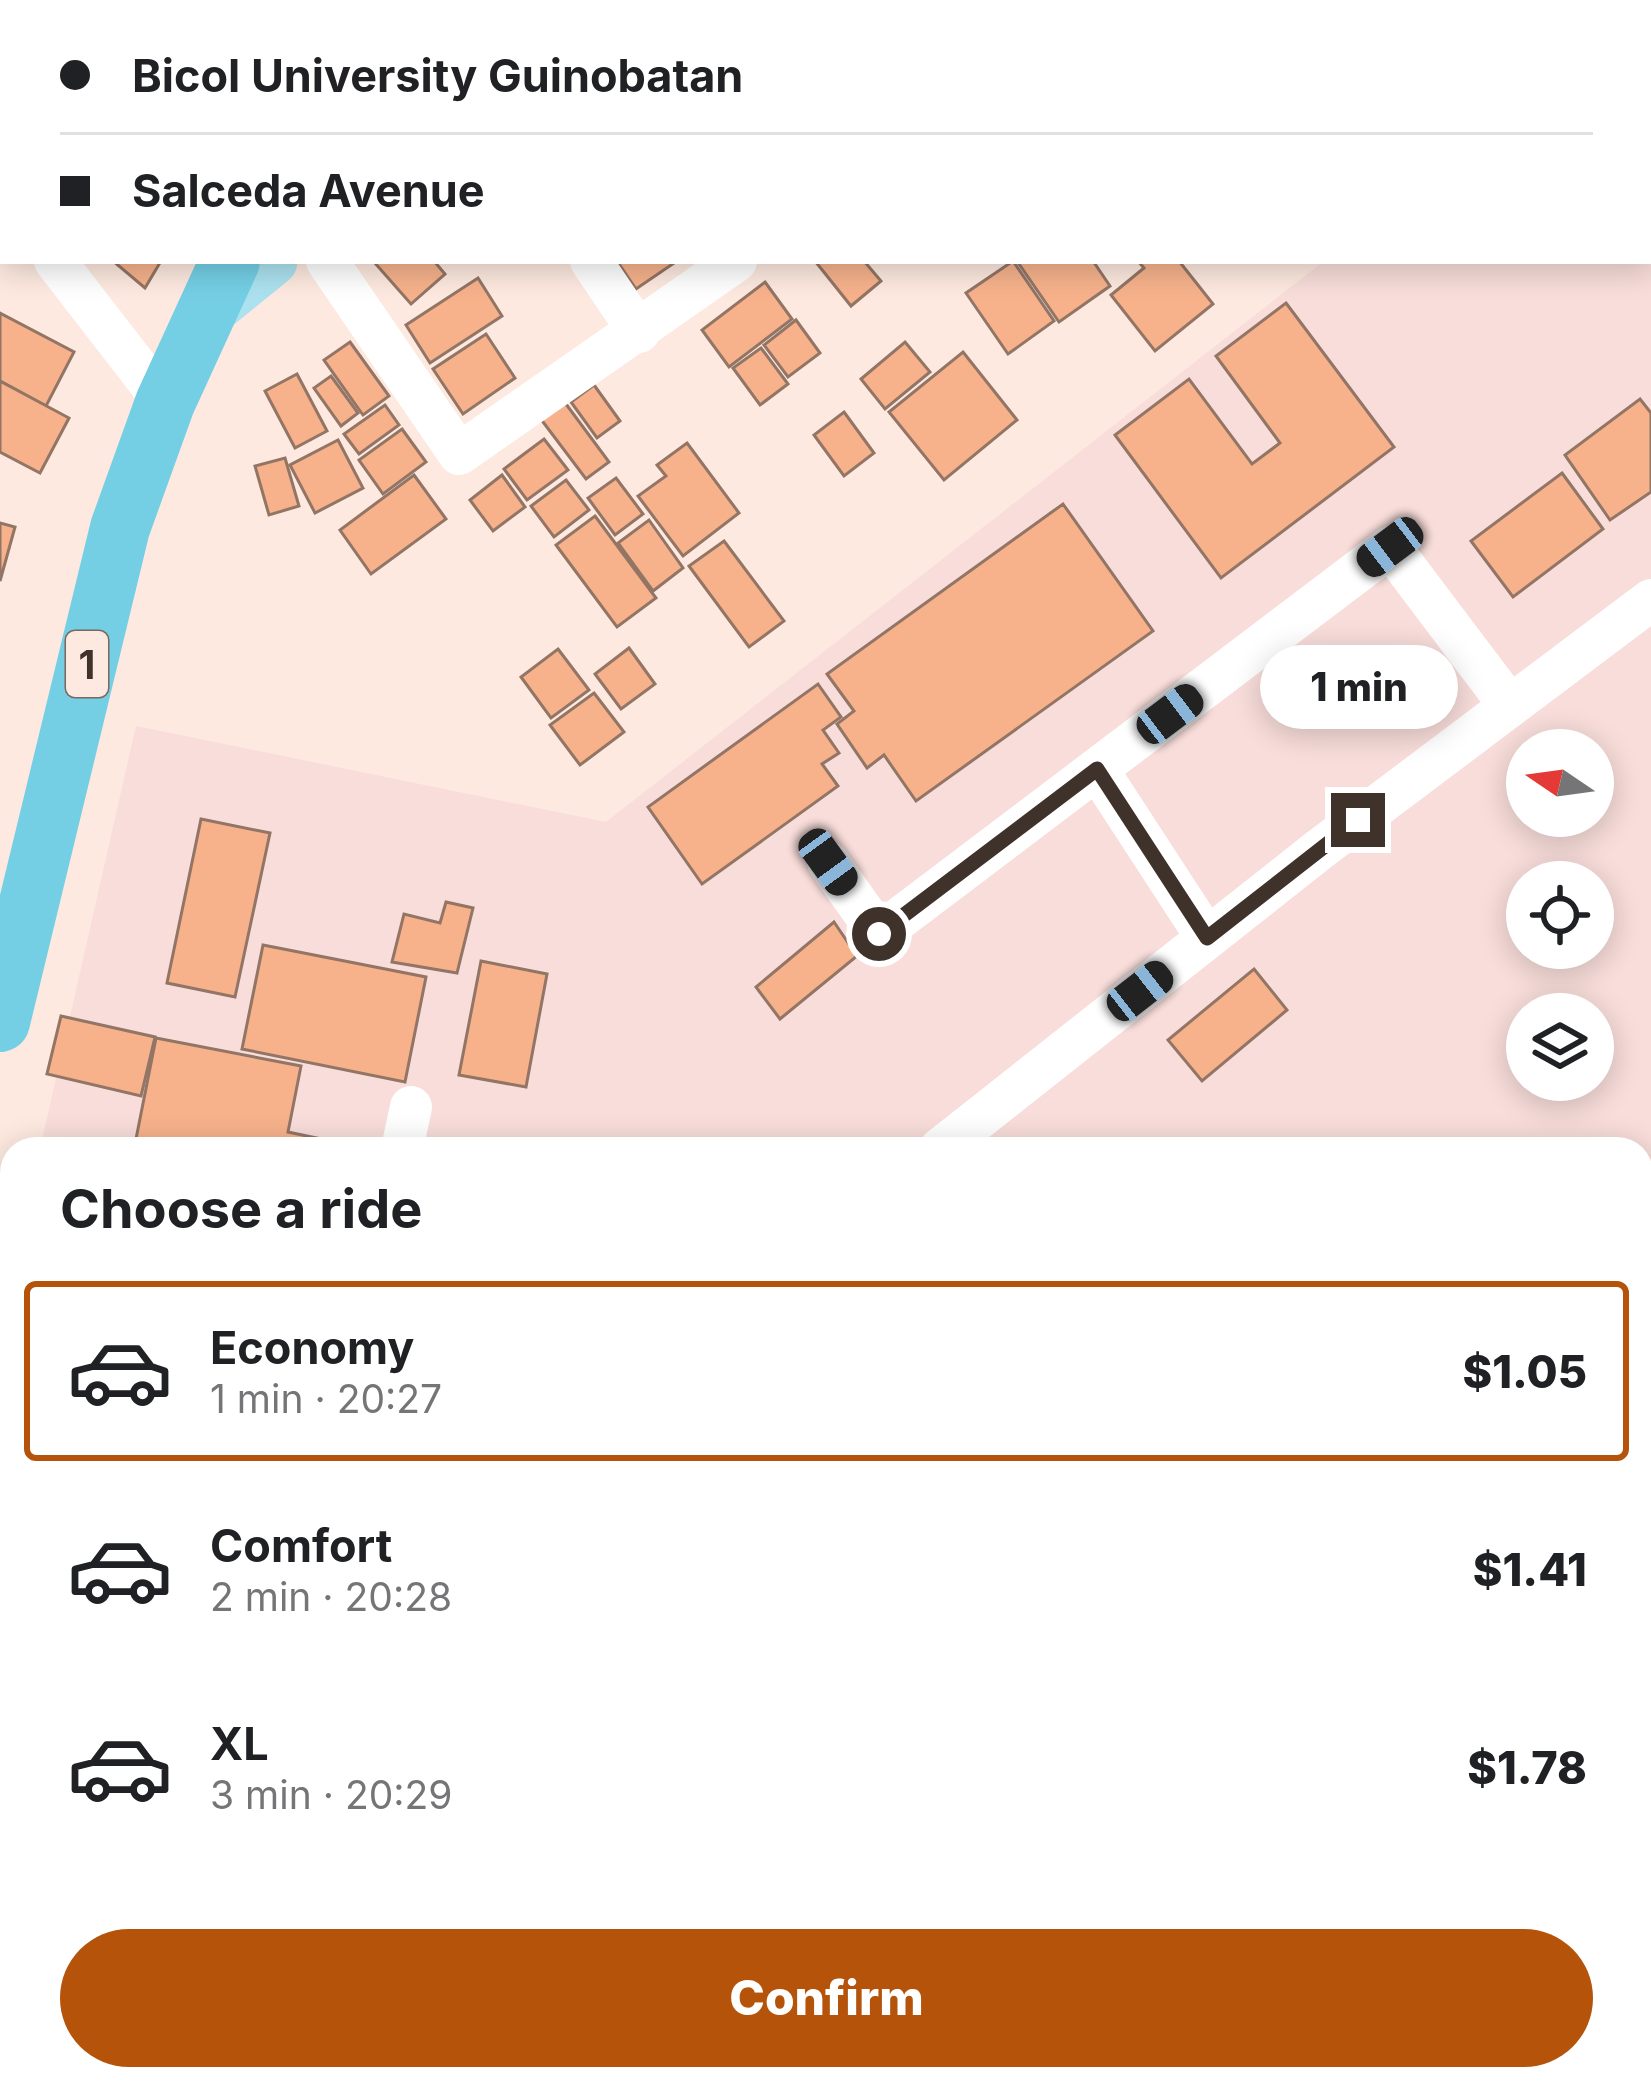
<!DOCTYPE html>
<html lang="en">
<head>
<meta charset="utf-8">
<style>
  body { margin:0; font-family:Inter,sans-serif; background:#f2f2f2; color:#202124; height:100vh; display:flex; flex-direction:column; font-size:45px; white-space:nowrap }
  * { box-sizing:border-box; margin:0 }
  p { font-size:39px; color:#757577 }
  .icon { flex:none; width:66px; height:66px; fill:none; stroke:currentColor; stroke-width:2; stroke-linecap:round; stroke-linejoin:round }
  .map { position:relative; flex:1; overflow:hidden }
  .sheet { position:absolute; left:0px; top:1137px; width:1653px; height:954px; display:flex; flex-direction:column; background:#fff; border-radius:36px 36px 0 0; box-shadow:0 6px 30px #0003 }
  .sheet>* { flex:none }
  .guide { position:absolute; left:0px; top:0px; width:1653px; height:264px; box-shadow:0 6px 30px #0003; display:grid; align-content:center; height:264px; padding:0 60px; background:#fff }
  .needle { width:78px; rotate:283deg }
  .fabs { position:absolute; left:1506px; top:729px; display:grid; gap:24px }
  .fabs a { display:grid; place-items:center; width:108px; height:108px; border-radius:50%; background:#fff; box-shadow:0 6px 30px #0003; font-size:60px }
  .end { position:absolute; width:54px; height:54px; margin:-27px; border:15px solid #3e322b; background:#fff; box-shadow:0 0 0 6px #fff }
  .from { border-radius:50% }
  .bubble { position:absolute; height:84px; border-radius:42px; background:#fff; box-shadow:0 6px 30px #0003; font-size:39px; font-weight:800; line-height:84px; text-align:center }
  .car { position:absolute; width:36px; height:72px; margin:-36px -18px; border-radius:15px; box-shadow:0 0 9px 3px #0007; background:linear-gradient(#222 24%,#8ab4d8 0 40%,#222 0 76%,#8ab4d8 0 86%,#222 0) }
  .guide b { display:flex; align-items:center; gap:42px; height:114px; font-size:45px }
  .guide b+b { border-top:3px solid #e0e0e0 }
  .guide i { width:30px; height:30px; background:#202124 }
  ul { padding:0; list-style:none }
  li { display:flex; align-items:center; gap:36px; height:180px; margin:0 24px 18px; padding:0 36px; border:6px solid transparent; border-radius:12px }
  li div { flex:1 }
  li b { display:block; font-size:45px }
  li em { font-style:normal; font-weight:800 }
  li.selected { border-color:#b45309 }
  li>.icon { width:108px; height:108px; stroke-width:1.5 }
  h2 { padding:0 60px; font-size:54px; line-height:144px }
  .primary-button { display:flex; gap:24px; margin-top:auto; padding:24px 60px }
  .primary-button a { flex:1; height:138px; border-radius:72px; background:#b45309; color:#fff; font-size:48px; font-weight:800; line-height:138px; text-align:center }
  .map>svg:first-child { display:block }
  .education { fill:#f8ddda; fill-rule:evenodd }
  .building { fill:#f7b28c; stroke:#927565; stroke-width:3 }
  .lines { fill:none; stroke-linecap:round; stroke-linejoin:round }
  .minor { stroke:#fff; stroke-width:42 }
  .major { stroke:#ace2ef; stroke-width:51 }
  .highway { stroke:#74cfe5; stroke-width:60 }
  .route { stroke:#3e322b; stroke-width:15 }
  .labels { text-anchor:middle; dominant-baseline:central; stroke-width:9; stroke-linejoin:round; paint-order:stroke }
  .shield { fill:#fde9df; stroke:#776961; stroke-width:3 }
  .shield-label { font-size:39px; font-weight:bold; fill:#3e322b }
</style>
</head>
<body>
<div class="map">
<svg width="1651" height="2091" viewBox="0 0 1651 2091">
  <rect width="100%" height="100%" fill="#fde9df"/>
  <path class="education" d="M1651,6V2091H0V1293L12,1255V2079H1641V1149H40L136,726L606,822L1324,261H1650ZM1527,750H1593V816H1527ZM1527,882H1593V948H1527ZM1527,1014H1593V1080H1527Z"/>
  <g class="building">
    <path d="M1332,0H1427L1423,3Z"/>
    <path d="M113,261H161L145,288Z"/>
    <path d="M434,261L445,274L411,304L374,262Z"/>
    <path d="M617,261H677L636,289Z"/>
    <path d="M815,261H864L881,281L851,306Z"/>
    <path d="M1013,261L1054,321L1008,354L966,293Z"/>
    <path d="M1017,261H1093L1110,286L1059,322Z"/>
    <path d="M1138,261H1179L1213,304L1155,351L1111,295L1144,268Z"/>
    <path d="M478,278L502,316L430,363L406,325Z"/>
    <path d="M765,282L792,319L729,367L702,330Z"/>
    <path d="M1286,303L1394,447L1221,578L1115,435L1189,379L1252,464L1280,443L1216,356Z"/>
    <path d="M0,313L74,352L46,406L0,381Z"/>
    <path d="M796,320L820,353L788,377L764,345Z"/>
    <path d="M486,334L515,378L463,414L433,369Z"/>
    <path d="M350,342L389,396L363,415L324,360Z"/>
    <path d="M905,342L930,372L885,409L861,379Z"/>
    <path d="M761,348L788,384L760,405L733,368Z"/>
    <path d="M963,352L1017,420L944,480L889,412Z"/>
    <path d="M297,374L327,431L295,448L265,391Z"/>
    <path d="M331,376L358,413L341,426L314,388Z"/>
    <path d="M0,381L69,418L40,473L0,452Z"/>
    <path d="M594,385L620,421L597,438L571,402Z"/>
    <path d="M1640,399L1651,413V492L1610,520L1565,455Z"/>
    <path d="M563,400L609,462L586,479L540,418Z"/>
    <path d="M385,405L399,425L359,454L344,434Z"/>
    <path d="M844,412L874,453L844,476L814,435Z"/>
    <path d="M402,429L426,462L383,494L359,460Z"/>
    <path d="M544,439L568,470L527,500L504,469Z"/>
    <path d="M338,440L363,488L315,513L290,465Z"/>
    <path d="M687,443L739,513L683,556L638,496L666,476L657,465Z"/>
    <path d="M285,458L299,506L269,515L255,466Z"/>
    <path d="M1562,473L1603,529L1513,597L1471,541Z"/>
    <path d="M414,475L446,519L371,574L340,530Z"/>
    <path d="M502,475L525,507L493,531L470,500Z"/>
    <path d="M616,478L643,514L615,535L588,498Z"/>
    <path d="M566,480L589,510L554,537L531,506Z"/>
    <path d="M1063,504L1153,631L916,801L884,755L867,768L837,724L854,711L827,674Z"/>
    <path d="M595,516L656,598L617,627L556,545Z"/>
    <path d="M649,520L683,568L653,591L618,543Z"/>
    <path d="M0,523L15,527L0,581Z"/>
    <path d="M724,541L784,621L749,647L689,566Z"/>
    <path d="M629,648L655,684L621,709L595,674Z"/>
    <path d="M558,649L589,690L551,718L521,677Z"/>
    <path d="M818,684L841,717L823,730L839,753L822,764L838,786L702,884L648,807Z"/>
    <path d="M594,693L624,732L580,765L550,725Z"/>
    <path d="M201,819L270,833L235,997L167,983Z"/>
    <path d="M446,902L473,908L457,973L392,962L404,914L440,923Z"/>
    <path d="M834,922L857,956L780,1019L756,987Z"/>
    <path d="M263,945L426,977L405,1082L242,1049Z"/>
    <path d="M481,961L547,974L526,1087L459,1075Z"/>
    <path d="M1254,969L1287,1010L1202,1081L1168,1040Z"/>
    <path d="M61,1016L155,1037L141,1096L47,1074Z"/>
    <path d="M156,1038L301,1066L288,1132L355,1146V1149H134Z"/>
  </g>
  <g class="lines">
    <g class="minor">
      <path d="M1092,3L1096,0"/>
      <path d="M0,169L3,178"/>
      <path d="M55,261L165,403"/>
      <path d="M327,261L459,454L736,261"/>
      <path d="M591,261L639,332"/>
      <path d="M828,862L879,934L1097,769"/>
      <path d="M1207,938L1097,769L1390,547L1510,706"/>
      <path d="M402,1149L411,1107"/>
      <path d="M940,1149L1320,849L1651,600"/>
      <path d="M0,1255L12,1258"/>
      <path d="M0,1324L12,1326"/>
      <path d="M1184,2079L1199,2091"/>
    </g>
    <g class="major">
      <path d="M639,3L643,0"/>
      <path d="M204,316L272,261"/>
    </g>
    <g class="highway">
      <path d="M375,3L377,0"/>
      <path d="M0,1022L120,528L165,403L230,261"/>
    </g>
  </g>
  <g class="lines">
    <path class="route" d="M879,934L1097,769L1207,938L1358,820"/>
  </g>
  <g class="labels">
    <rect class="shield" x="66" y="631" width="42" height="66" rx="9"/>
    <g class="shield-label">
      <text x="87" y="664">1</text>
    </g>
  </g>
</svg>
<div class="fabs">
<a><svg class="needle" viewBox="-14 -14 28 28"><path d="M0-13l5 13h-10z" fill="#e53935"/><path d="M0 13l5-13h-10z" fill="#757577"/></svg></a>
<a><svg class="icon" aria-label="locate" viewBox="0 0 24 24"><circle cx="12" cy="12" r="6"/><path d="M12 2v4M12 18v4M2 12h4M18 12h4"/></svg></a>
<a><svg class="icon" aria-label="layers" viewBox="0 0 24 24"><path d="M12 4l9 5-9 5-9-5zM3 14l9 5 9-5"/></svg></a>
</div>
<i class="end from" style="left:879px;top:934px"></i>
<i class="end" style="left:1358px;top:820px"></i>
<div class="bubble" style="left:1260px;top:645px;width:198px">1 min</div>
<i class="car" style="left:1390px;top:547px;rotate:233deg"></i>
<i class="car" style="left:1170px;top:714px;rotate:53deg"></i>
<i class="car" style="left:828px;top:862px;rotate:144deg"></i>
<i class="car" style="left:1140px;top:991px;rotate:52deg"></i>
<div class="guide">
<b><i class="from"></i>Bicol University Guinobatan</b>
<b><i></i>Salceda Avenue</b>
</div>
<section class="sheet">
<h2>Choose a ride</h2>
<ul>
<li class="selected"><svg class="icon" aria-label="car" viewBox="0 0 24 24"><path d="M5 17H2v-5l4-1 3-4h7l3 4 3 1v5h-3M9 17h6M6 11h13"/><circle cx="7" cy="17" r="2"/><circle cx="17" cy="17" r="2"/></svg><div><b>Economy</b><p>1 min · 20:27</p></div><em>$1.05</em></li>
<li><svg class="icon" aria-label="car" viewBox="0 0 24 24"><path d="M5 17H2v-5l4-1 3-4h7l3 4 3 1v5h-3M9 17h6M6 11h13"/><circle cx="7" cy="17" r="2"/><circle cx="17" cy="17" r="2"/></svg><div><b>Comfort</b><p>2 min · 20:28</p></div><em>$1.41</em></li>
<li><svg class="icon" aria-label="car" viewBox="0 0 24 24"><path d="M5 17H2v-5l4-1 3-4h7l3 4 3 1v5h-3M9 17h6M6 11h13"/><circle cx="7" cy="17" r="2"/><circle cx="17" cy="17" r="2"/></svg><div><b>XL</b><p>3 min · 20:29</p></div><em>$1.78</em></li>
</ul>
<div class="primary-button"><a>Confirm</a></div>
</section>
</div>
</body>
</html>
